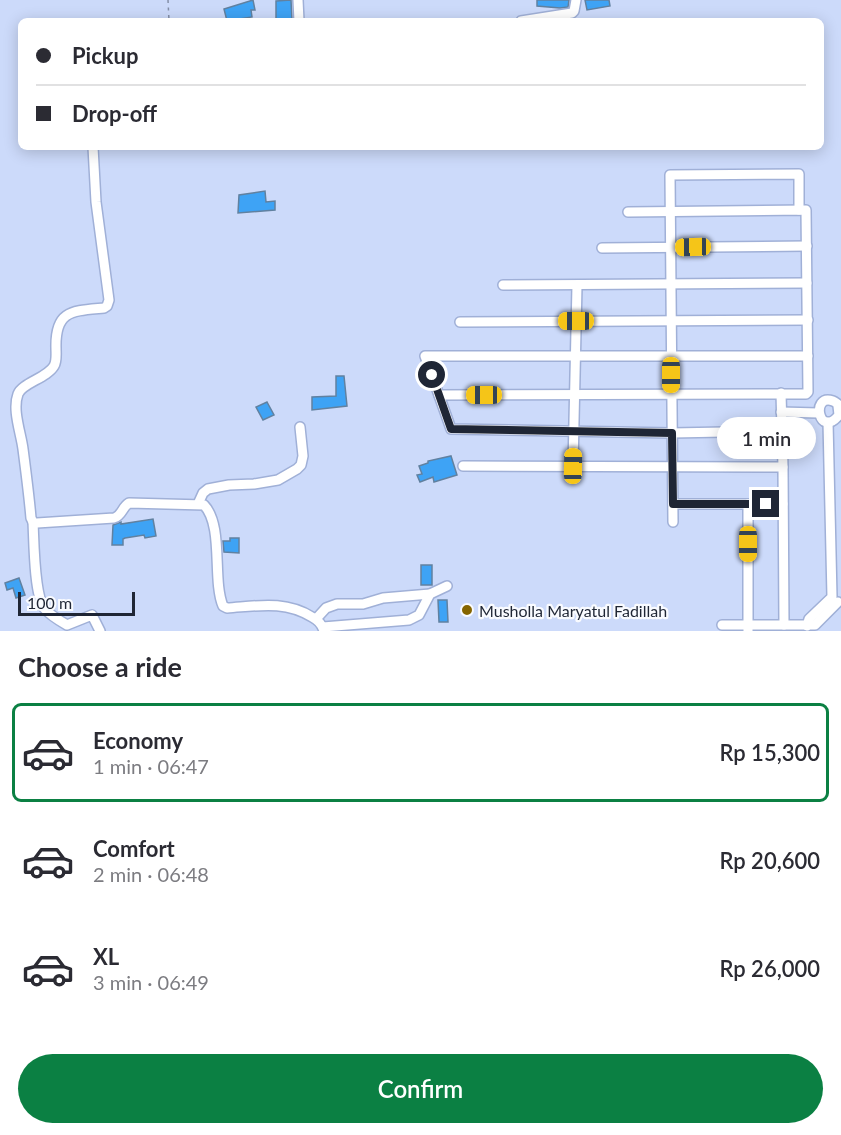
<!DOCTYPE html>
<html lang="en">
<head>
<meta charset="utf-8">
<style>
  body { margin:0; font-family:Lato,sans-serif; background:#f7f7f7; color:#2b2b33; height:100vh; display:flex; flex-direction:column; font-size:22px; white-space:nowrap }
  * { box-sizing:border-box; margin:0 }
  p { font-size:20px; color:#7c7c81 }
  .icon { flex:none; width:33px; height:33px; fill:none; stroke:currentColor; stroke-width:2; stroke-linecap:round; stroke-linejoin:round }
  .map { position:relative; height:631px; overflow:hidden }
  .side { display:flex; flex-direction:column; background:#fff; flex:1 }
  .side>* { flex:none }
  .hud { position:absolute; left:18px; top:18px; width:806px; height:132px; border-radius:9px; box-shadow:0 3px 15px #0003; display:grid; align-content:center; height:132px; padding:0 18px; background:#fff }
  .scale { position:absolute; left:18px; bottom:15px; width:117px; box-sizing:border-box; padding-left:6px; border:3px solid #1f2635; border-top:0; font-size:16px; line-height:21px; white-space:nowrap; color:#1f2635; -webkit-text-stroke:4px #f9fbff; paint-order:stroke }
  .end { position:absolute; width:27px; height:27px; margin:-14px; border:8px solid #1f2635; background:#fff; box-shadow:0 0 0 3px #fff }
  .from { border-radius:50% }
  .bubble { position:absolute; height:42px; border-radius:21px; background:#fff; box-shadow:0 3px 15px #0003; font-size:20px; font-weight:600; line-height:42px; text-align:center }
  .car { position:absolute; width:18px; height:36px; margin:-18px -9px; border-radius:8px; box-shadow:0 0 4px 2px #0007; background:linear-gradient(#f5c518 24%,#345 0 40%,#f5c518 0 76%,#345 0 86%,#f5c518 0) }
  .hud b { display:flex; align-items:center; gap:21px; height:57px; font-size:22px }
  .hud b+b { border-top:2px solid #e1e1e2 }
  .hud i { width:15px; height:15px; background:#2b2b33 }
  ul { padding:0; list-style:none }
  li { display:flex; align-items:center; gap:18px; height:99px; margin:0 12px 9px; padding:0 6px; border:3px solid transparent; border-radius:9px }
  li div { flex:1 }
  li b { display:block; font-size:22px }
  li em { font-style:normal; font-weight:600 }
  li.current { border-color:#0b8043 }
  li>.icon { width:54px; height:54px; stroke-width:1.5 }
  h2 { padding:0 18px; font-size:27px; line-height:72px }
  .primary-button { display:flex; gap:12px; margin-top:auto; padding:12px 18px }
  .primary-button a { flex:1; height:69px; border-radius:36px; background:#0b8043; color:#fff; font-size:24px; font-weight:600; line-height:69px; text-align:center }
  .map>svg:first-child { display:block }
  .building { fill:#3ea3f5; stroke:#6181a0; stroke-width:1.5 }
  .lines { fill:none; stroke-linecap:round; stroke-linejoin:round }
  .street-casing { stroke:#a0b0d7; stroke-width:12 }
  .path { stroke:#848fa8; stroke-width:1.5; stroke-dasharray:3 4.5; stroke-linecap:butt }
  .street { stroke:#fff; stroke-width:9 }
  .route { stroke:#1f2635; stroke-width:8 }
  .poi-dot { fill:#856500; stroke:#f9fbff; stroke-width:2 }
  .labels { text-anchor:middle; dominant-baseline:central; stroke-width:4.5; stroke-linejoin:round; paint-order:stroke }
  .poi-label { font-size:16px; fill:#1f2635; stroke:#f9fbff; text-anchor:start }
</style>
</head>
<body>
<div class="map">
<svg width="841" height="631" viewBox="0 0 841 631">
  <rect width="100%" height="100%" fill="#ccdafa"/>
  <g class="building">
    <path d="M253,0L255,10H251L252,17L227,21L224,9Z"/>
    <path d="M291,0L292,21H276V1Z"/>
    <path d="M537,0H569L568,7L560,8L537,6Z"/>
    <path d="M585,0H609L610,6L587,10Z"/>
    <path d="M265,191L266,202L275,201V210L238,213L239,195Z"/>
    <path d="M336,376H344L347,406L312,410V397L336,396Z"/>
    <path d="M267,402L274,415L263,420L256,407Z"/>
    <path d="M451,456L457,475L434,482L433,477L420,482L417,475L422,474L419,466L428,463V461Z"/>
    <path d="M153,519L156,536L145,538L144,535L125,538L123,539V545H112L113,525L121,522V524Z"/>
    <path d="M230,538H239V553L224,552L223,541H230Z"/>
    <rect x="421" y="565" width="11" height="20"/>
    <path d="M19,578L25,595L16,598L13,588L7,590L5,583Z"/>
    <path d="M438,600H447L448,622H439Z"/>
  </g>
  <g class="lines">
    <g class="street-casing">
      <g id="street">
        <path d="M298,0L299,21"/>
        <path d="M521,21L572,13L574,11L576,0"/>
        <path d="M93,147L96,202L109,300L107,306L104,308C72,311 55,310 56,348C56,354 57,361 54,366C47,378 22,383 18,394C12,410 21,433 23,449C26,472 29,495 31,518L33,522L37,523L114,518C122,516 122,507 129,503L204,505C224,526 212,580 223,606L227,608C257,606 285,600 312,617C318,620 322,624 324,631"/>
        <path d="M602,248L807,246"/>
        <path d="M503,285L807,283"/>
        <path d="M460,322L808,320"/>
        <path d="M439,395L806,394L808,392L806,210L628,212"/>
        <path d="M838,406L839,415C819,440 810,393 833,401C836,402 838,405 841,406"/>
        <path d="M781,412L818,413"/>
        <path d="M781,431L672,433L451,429L425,356H808"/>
        <path d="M463,466L783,467L781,393"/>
        <path d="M573,466L577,285"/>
        <path d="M783,467L784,625"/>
        <path d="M198,504L203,493L208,489L229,485L254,484L278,480L297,469L301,465L303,456L300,427"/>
        <path d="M673,504H783"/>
        <path d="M33,522C34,540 34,594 44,608C49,614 60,621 67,625L92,615L100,631"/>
        <path d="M673,522L670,175L799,174V210"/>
        <path d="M316,619L326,608L337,604H363L383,598L430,594"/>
        <path d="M722,625H815L838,602"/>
        <path d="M807,626L809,619L832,597L828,422"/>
        <path d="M323,627L409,620L419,615L430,594L447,586"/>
        <path d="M748,631V504"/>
      </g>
    </g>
    <path class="path" d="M168,0L169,21"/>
    <use href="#street" class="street"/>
  </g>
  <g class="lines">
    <path class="route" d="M432,375L451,429L672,433L673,504H766"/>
  </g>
  <circle class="poi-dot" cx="467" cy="610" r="6"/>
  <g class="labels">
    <g class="poi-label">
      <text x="479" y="610">Musholla Maryatul Fadillah</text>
    </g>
  </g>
</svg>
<div class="scale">100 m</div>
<i class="end from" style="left:432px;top:375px"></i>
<i class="end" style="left:766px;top:504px"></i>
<div class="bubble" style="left:717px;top:417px;width:99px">1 min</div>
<i class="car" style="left:693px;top:247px;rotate:269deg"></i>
<i class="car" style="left:576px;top:321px;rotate:270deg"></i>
<i class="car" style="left:671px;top:375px;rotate:180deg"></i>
<i class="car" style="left:484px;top:395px;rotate:270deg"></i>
<i class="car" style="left:573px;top:466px;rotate:1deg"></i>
<i class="car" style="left:748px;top:544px;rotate:180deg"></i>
<div class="hud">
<b><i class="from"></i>Pickup</b>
<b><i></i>Drop-off</b>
</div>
</div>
<section class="side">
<h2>Choose a ride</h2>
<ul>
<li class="current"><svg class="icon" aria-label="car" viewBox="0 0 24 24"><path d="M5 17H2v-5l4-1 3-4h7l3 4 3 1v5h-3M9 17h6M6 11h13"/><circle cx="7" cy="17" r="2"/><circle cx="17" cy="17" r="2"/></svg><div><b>Economy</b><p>1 min · 06:47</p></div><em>Rp 15,300</em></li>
<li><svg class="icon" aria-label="car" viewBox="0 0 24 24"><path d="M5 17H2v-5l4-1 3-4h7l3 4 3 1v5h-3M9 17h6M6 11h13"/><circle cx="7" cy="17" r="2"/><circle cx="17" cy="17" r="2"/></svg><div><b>Comfort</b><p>2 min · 06:48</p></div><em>Rp 20,600</em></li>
<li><svg class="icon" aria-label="car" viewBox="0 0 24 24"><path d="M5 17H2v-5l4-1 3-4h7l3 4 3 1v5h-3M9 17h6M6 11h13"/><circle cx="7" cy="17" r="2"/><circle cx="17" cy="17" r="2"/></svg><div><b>XL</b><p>3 min · 06:49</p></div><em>Rp 26,000</em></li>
</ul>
<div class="primary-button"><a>Confirm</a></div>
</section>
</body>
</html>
